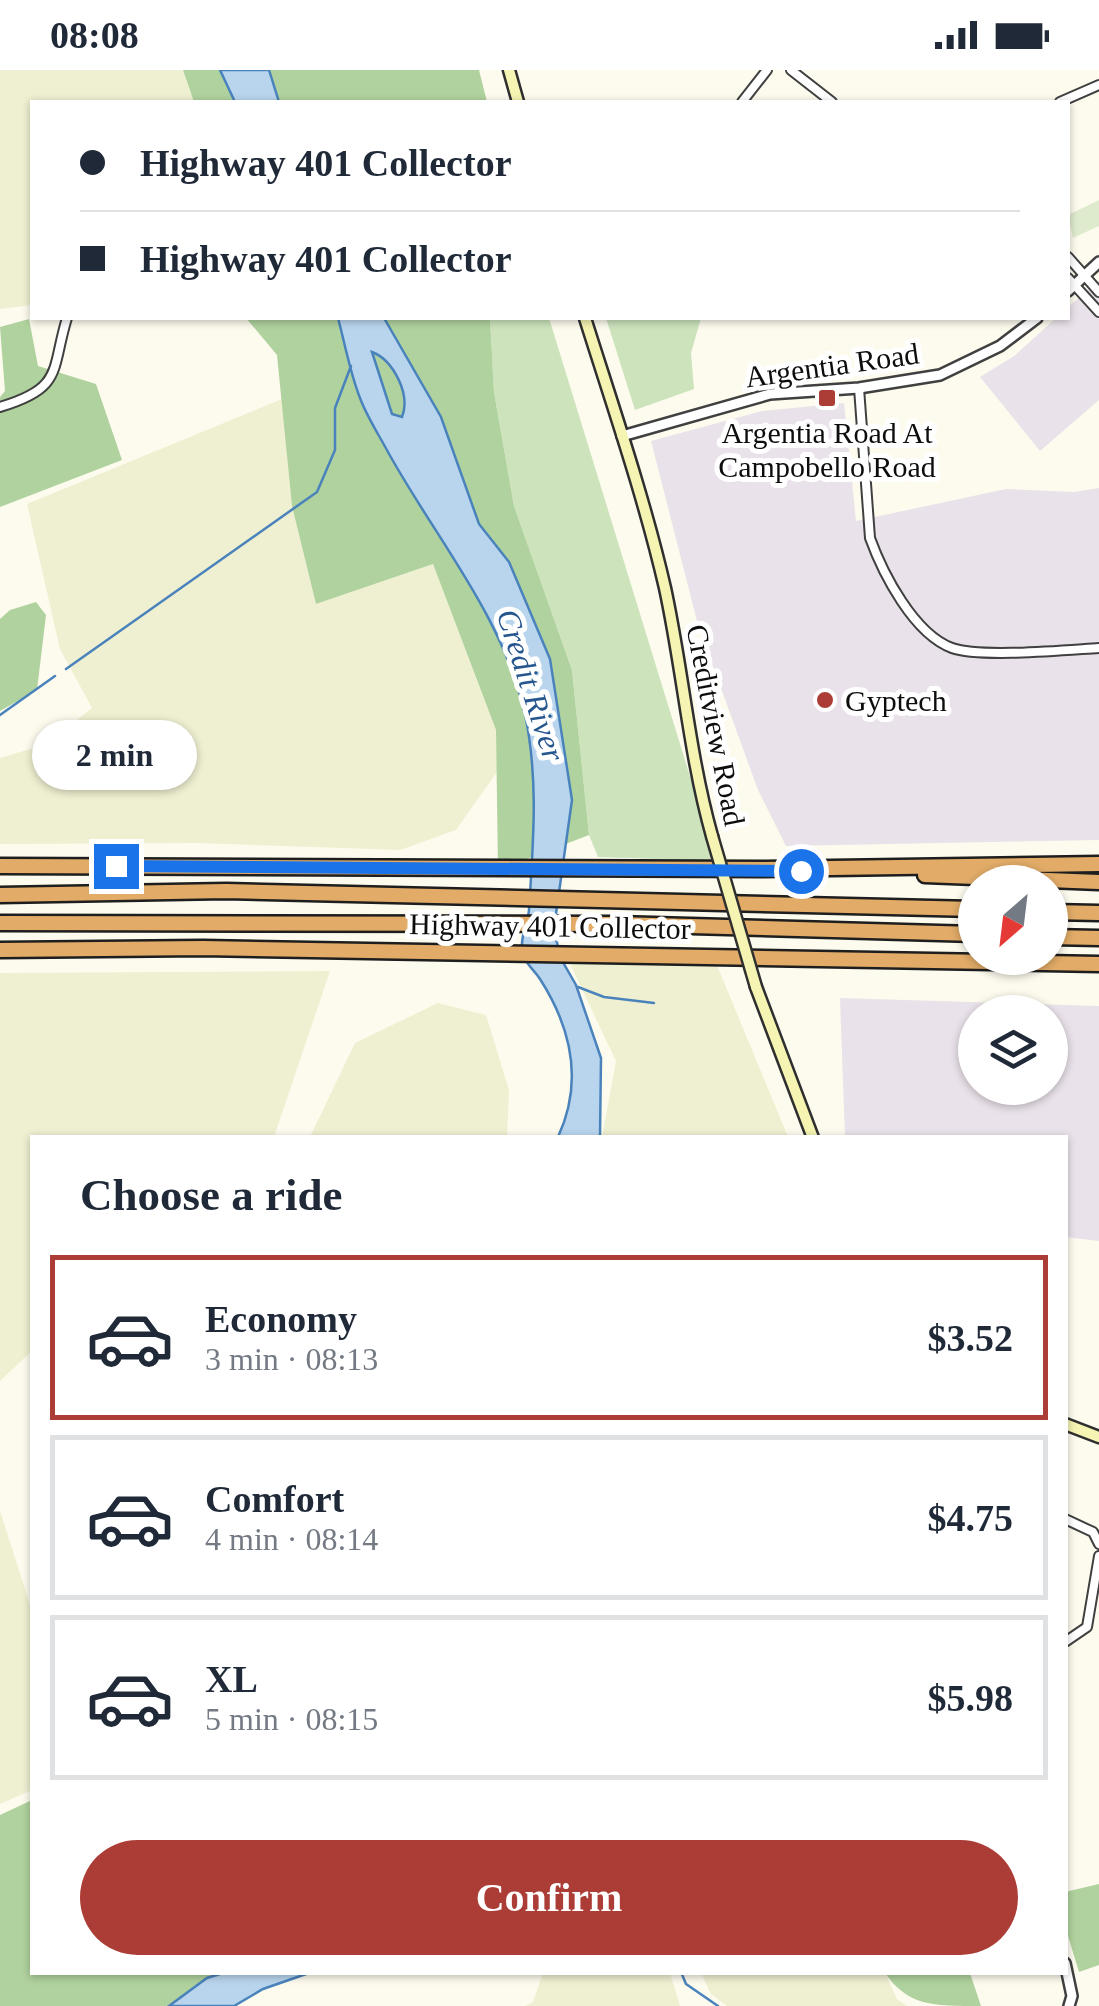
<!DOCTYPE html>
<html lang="en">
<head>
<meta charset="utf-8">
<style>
  body { margin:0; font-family:Georgia,serif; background:#f2f2f3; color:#1f2937; height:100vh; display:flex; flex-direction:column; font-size:38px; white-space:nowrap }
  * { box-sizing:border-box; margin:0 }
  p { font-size:32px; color:#747a83 }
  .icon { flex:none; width:55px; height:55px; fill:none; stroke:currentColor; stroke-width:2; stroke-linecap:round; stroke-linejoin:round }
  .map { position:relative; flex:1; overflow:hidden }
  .drawer { position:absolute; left:30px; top:1065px; width:1038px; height:840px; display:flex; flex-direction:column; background:#fff; border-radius:0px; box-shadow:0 2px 8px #0004 }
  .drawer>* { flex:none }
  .top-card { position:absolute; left:30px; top:30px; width:1040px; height:220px; border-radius:0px; box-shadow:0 2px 8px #0004; display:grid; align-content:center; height:220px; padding:0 50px; background:#fff }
  .needle { width:65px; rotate:208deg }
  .tools { position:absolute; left:958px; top:795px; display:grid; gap:20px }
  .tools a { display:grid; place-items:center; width:110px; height:110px; border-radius:50%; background:#fff; box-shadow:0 2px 8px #0004; font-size:50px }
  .end { position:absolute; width:45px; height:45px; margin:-22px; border:12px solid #1a73e8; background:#fff; box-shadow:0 0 0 5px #fff }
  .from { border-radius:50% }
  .bubble { position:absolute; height:70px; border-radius:35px; background:#fff; box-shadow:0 2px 8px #0004; font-size:32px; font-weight:700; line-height:70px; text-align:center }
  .top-card b { display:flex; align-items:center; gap:35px; height:95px; font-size:38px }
  .top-card b+b { border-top:2px solid #e0e1e3 }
  .top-card i { width:25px; height:25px; background:#1f2937 }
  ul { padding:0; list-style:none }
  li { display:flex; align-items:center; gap:30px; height:165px; margin:0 20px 15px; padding:0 30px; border:5px solid #e0e1e3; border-radius:0px }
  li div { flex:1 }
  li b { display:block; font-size:38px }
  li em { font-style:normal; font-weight:700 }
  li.current { border-color:#ab3d36 }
  li>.icon { width:90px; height:90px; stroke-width:1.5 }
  h2 { padding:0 50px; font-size:45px; line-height:120px }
  .primary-button { display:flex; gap:20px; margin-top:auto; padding:20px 50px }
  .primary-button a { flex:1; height:115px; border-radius:60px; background:#ab3d36; color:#fff; font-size:40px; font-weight:700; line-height:115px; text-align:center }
  .status { display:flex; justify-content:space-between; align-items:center; height:70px; padding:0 50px; background:#fff; direction:ltr }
  .status svg { height:28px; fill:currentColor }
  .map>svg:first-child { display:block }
  .industrial { fill:#eae2ea; fill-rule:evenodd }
  .farmland { fill:#eff0d1 }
  .green { fill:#cce3bc }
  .forest { fill:#b0d29e }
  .pitch { fill:#deebcd }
  .water { fill:#b9d5ee; stroke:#4a83bc; stroke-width:2.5; fill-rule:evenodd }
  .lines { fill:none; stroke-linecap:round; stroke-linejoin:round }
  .stream { stroke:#4a83bc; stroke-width:2.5 }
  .minor-casing { stroke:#404040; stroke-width:12 }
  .tertiary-casing { stroke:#404040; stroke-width:14 }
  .secondary-casing { stroke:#2f2f2f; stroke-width:15 }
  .motorway-casing { stroke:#1e1e1e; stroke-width:19 }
  .minor { stroke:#fff; stroke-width:8 }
  .tertiary { stroke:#fff; stroke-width:9 }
  .secondary { stroke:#f5f4b2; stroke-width:10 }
  .motorway { stroke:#e2ac68; stroke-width:14 }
  .secondary-bridge-casing { stroke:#2f2f2f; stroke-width:15; stroke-linecap:butt }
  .secondary-bridge { stroke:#f5f4b2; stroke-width:10 }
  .route { stroke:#1a73e8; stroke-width:12 }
  .poi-dot { fill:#ab3d36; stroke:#fff; stroke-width:4 }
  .labels { text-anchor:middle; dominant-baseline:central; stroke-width:10; stroke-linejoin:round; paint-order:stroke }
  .street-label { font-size:30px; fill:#0d0d0d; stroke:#fff }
  .poi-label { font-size:30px; fill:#0d0d0d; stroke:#fff }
  .water-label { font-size:32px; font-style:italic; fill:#26568e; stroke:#fff }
</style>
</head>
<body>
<div class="status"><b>08:08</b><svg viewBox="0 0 49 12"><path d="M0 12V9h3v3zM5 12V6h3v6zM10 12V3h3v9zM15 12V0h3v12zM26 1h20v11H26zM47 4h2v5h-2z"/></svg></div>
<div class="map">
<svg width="1099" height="1936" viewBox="0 0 1099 1936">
  <rect width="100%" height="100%" fill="#fdfbee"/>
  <g class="industrial">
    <path d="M1099,211V330L1040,381L980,307L1014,286L1056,248H1068V237Z"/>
    <path d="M844,333L856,451L1006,419L1074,422L1099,418V770L786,776L758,720L698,555L651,371L762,341Z"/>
    <path d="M840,928L1099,936V1171L1065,1167V1068L845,1067ZM975,942H1050V1018H975Z"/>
  </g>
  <g class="farmland">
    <path d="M0,0H183L194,32H32V235L0,239Z"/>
    <path d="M282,329L292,436L316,534L433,494L496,660L497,702L456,760L400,780L197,773L0,774V688L47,674L92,638L60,579L27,434Z"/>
    <path d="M714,888L788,1067H602L616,991L570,894Z"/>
    <path d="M330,901L274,1067L32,1068V1281L0,1311V903Z"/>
    <path d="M438,933L486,945L509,1020L507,1067H310L355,973Z"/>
    <path d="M0,1441L32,1541V1720L0,1734Z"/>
    <path d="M543,1903H670L680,1936H525L533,1932Z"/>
    <path d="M701,1903H885L897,1929L907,1936H727L711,1924Z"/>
  </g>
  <g class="green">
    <path d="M490,248H549L716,791L598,787L589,765L572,600L514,436L494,322Z"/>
    <path d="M606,248H701L691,283L694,319L635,340Z"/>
  </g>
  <g class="forest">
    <path d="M183,0H479L487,32H194Z"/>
    <path d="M246,248H490L494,322L514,436L572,600L589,765L498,800L496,660L433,494L316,534L292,436L277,285Z"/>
    <path d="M29,249L38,296L96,314L122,390L0,437V327L5,321L0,257Z"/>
    <path d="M36,532L46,545L37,620L0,641V549L10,540Z"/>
    <path d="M32,1730V1902L223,1903L207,1908L169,1936H0V1745Z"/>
    <path d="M1099,1814V1895L1079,1902L1065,1856V1822Z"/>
    <path d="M885,1903H970L981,1936C932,1936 908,1936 885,1903Z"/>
  </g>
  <path class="pitch" d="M1099,130V156L1073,168L1068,145Z"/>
  <g class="water">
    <path d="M220,0H269L279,32H235Z"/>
    <path d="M338,248H384L441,347L479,454L509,492L550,589L572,730L554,858L560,887L576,915L601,988L600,1067H558C583,1013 572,959 540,909C533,898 523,893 522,877C521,865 528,852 529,840C533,774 539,711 525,644C503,546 436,469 388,382C379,365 367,347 360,328C350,303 345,274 338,248ZM372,282C393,290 411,324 402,347L392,344Z"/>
    <path d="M223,1903V1902L309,1903L263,1919L234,1936H169L207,1908Z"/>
  </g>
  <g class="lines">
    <g class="stream">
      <path d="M66,599L317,422L335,380V338L351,296"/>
      <path d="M0,645L55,606"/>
      <path d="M578,917L604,927L654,933"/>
      <path d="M681,1902L686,1914L718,1936"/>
    </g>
    <g class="minor-casing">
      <g id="minor">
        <path d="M791,0L832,32"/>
        <path d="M742,32L767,0"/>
        <path d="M1060,32L1099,15"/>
        <path d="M1068,187L1099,222"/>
        <path d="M1068,208L1099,242"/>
        <path d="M859,318L870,468C883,504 914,564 952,578C980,588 1066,580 1099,578"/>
        <path d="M0,337C64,318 51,300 67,248"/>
        <path d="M1065,1449L1093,1462L1099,1474"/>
        <path d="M1065,1572L1087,1557L1099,1486"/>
      </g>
    </g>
    <g class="tertiary-casing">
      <g id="tertiary">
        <path d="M1068,221L1099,192"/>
        <path d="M622,366L770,324L859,318L940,305L1000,276L1037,248"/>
        <path d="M1065,1893L1072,1926L1069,1936"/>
      </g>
    </g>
    <g class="secondary-casing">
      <g id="secondary">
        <path d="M509,0L518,32"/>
        <path d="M585,248C613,337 644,427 665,518C683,601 689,684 712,766"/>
        <path d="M756,917L813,1068"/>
        <path d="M1065,1354L1099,1367"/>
      </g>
    </g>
    <g class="motorway-casing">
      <g id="motorway">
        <path d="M0,796L764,799L1099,794"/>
        <path d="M925,805L1099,812"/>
        <path d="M0,825L226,821L975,839"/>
        <path d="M1050,842L1099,843"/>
        <path d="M0,853L617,854L975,864"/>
        <path d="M1050,867L1099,868"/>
        <path d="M0,880L203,878L1099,894"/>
      </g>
    </g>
    <use href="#minor" class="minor"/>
    <use href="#tertiary" class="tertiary"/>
    <use href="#secondary" class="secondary"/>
    <use href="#motorway" class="motorway"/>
    <g class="secondary-bridge-casing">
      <path id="secondary-bridge" d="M712,766L756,917"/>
    </g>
    <use href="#secondary-bridge" class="secondary-bridge"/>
  </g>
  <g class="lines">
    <path class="route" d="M116,796L801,801"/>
  </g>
  <g class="poi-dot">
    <rect x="817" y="318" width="20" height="20" rx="5"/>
    <circle cx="825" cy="630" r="10"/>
  </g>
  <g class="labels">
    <g class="street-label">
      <text transform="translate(832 295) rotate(-8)">Argentia Road</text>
      <text transform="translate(716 655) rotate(79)">Creditview Road</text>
      <text transform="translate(550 856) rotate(1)">Highway 401 Collector</text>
    </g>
    <g class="poi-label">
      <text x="827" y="362">Argentia Road At<tspan x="827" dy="34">Campobello Road</tspan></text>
      <text x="845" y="630" text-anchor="start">Gyptech</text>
    </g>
    <g class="water-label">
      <text transform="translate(531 615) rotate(72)">Credit River</text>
    </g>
  </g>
</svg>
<div class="tools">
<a><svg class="needle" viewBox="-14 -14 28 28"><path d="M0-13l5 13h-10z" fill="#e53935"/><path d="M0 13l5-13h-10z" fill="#747a83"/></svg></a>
<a><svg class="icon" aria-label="layers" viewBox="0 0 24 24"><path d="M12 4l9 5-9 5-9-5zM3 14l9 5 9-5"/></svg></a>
</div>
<i class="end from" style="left:801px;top:801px"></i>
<i class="end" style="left:116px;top:796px"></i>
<div class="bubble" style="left:32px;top:650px;width:165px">2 min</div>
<div class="top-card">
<b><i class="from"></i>Highway 401 Collector</b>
<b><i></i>Highway 401 Collector</b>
</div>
<section class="drawer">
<h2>Choose a ride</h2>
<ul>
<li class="current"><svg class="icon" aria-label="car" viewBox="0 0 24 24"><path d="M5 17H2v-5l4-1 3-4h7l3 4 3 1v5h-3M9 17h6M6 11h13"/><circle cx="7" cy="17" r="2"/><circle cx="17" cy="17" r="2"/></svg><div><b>Economy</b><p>3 min · 08:13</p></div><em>$3.52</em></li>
<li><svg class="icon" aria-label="car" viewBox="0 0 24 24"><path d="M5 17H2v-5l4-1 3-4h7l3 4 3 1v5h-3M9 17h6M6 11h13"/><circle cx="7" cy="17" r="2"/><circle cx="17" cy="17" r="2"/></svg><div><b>Comfort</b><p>4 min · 08:14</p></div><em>$4.75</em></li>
<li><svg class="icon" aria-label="car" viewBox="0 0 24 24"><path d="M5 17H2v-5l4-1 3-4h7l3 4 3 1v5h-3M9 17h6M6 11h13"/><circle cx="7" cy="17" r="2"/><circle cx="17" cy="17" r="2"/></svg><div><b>XL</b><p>5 min · 08:15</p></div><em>$5.98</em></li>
</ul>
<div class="primary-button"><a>Confirm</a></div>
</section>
</div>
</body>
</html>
